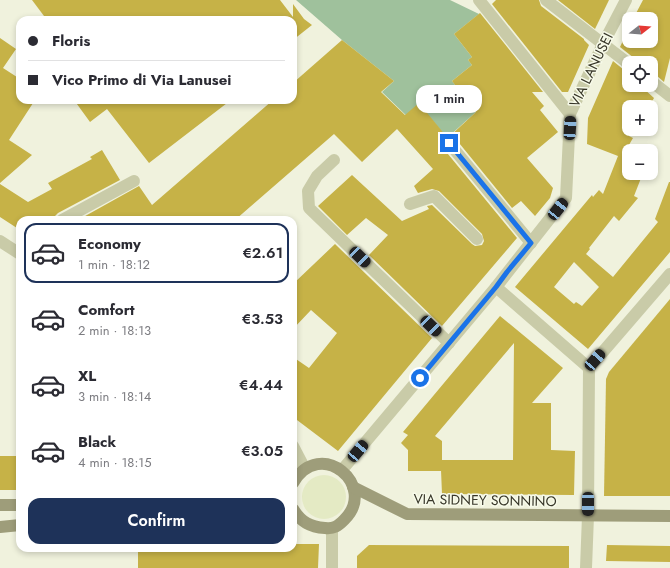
<!DOCTYPE html>
<html lang="en">
<head>
<meta charset="utf-8">
<style>
  body { margin:0; font-family:Jost,sans-serif; background:#f7f7f7; color:#2b2b33; height:100vh; display:flex; flex-direction:column; font-size:15px; white-space:nowrap }
  * { box-sizing:border-box; margin:0 }
  p { font-size:13px; color:#7c7c81 }
  .icon { flex:none; width:22px; height:22px; fill:none; stroke:currentColor; stroke-width:2; stroke-linecap:round; stroke-linejoin:round }
  .map { position:relative; flex:1; overflow:hidden }
  .details { position:absolute; left:16px; top:216px; width:281px; height:336px; display:flex; flex-direction:column; background:#fff; border-radius:12px; box-shadow:0 2px 6px #0003 }
  .details>* { flex:none }
  .banner { position:absolute; left:16px; top:16px; width:281px; height:88px; border-radius:12px; box-shadow:0 2px 6px #0003; display:grid; align-content:center; height:88px; padding:0 12px; background:#fff }
  .needle { width:26px; rotate:73deg }
  .controls { position:absolute; left:622px; top:12px; display:grid; gap:8px }
  .controls a { display:grid; place-items:center; width:36px; height:36px; border-radius:8px; background:#fff; box-shadow:0 2px 6px #0003; font-size:20px }
  .end { position:absolute; width:18px; height:18px; margin:-9px; border:5px solid #1a73e8; background:#fff; box-shadow:0 0 0 2px #fff }
  .from { border-radius:50% }
  .bubble { position:absolute; height:28px; border-radius:12px; background:#fff; box-shadow:0 2px 6px #0003; font-size:13px; font-weight:600; line-height:28px; text-align:center }
  .car { position:absolute; width:12px; height:24px; margin:-12px -6px; border-radius:5px; box-shadow:0 0 3px 1px #0007; background:linear-gradient(#222 24%,#8ab4d8 0 40%,#222 0 76%,#8ab4d8 0 86%,#222 0) }
  .banner b { display:flex; align-items:center; gap:14px; height:38px; font-size:15px }
  .banner b+b { border-top:1px solid #e1e1e2 }
  .banner i { width:10px; height:10px; background:#2b2b33 }
  ul { padding:7px 0 0; list-style:none }
  li { display:flex; align-items:center; gap:12px; height:60px; margin:0 8px 6px; padding:0 4px; border:2px solid transparent; border-radius:12px }
  li div { flex:1 }
  li b { display:block; font-size:15px }
  li em { font-style:normal; font-weight:600 }
  li.current { border-color:#1e3259 }
  li>.icon { width:36px; height:36px; stroke-width:1.5 }
  .button { display:flex; gap:8px; margin-top:auto; padding:8px 12px }
  .button a { flex:1; height:46px; border-radius:12px; background:#1e3259; color:#fff; font-size:16px; font-weight:600; line-height:46px; text-align:center }
  .map>svg:first-child { display:block }
  .green { fill:#9fc19c }
  .plaza { fill:#e4eac4 }
  .building { fill:#c6b247; fill-rule:evenodd }
  .lines { fill:none; stroke-linecap:round; stroke-linejoin:round }
  .street { stroke:#c9cba8; stroke-width:12 }
  .secondary { stroke:#9e9d7a; stroke-width:12 }
  .route { stroke:#1a73e8; stroke-width:5 }
  .labels { text-anchor:middle; dominant-baseline:central; stroke-width:3; stroke-linejoin:round; paint-order:stroke }
  .street-label { font-size:14px; fill:#373628; stroke:#f7fae9 }
</style>
</head>
<body>
<div class="map">
<svg width="670" height="568" viewBox="0 0 670 568">
  <rect width="100%" height="100%" fill="#f0f2dd"/>
  <path class="green" d="M296,0H450L479,14L454,34L472,57L468,60L472,65L452,81L476,112L447,138L419,104L413,122L382,92L394,81L342,40Z"/>
  <circle class="plaza" cx="324" cy="497" r="22"/>
  <g class="building">
    <path d="M32,0H280L293,17V4L304,19L312,25L293,40V20H47Z"/>
    <path d="M496,0H539L541,6L584,39V40L589,45L568,92H562L492,4Z"/>
    <path d="M558,0H609L595,29Z"/>
    <path d="M643,0H670V58L664,82L656,75L651,74V63H636L634,58L620,47L629,28V41H651V19H633Z"/>
    <path d="M480,13L543,92H532L544,106L540,110L558,132L527,158L553,188L550,198L535,216L521,201L512,208L455,138L450,136L476,112L452,81L472,65L468,60L472,57L454,34Z"/>
    <path d="M0,38L16,49L3,68L20,79V100H35L9,140L32,155L0,183Z"/>
    <path d="M342,40L394,81L381,92L405,115L419,103L446,136L442,141L443,148L517,238L442,326L369,255L388,235L366,218L347,235L318,206L352,175L402,221L429,209L427,206L432,205L472,244L475,246L482,245L484,241L482,234L439,191L432,189L418,193L414,186L433,169L397,129L362,162L334,134L235,220H78L139,186L152,205L273,100H293V83Z"/>
    <path d="M613,61L624,70L629,71V85H645L647,87L643,88L654,98L649,107H629V136L633,138L622,157L629,160V173H643L634,196L638,198L619,221L614,216L589,248L590,249L586,254L613,277L658,222L655,219L669,182H670V252L588,349L515,287L592,195L593,197L599,190L603,194L618,156L587,144L588,118ZM574,262L599,287L582,306L576,302L574,304L554,287Z"/>
    <path d="M74,100H231L149,163L107,109L90,122Z"/>
    <path d="M102,150L120,180L58,213L55,216V220H20V230L0,217V184L28,202L52,189L48,183L92,159L90,157Z"/>
    <path d="M335,244L432,338L338,451L293,417V357L309,368L337,333L311,310L293,329V284Z"/>
    <path d="M670,299V496H604L606,379L609,372Z"/>
    <path d="M500,316L563,368L532,403H551V450L575,451L574,495L442,494L441,470V471H408V450L401,443L408,435L403,432ZM514,343L513,460H442V441L435,436Z"/>
    <rect x="0" y="456" width="20" height="34"/>
    <path d="M293,544H319L318,568H138V548H293Z"/>
    <path d="M369,545L569,546V568H357V556Z"/>
    <path d="M607,545L670,546V562L606,561Z"/>
  </g>
  <g class="lines">
    <g class="street">
      <path d="M479,0L570,114"/>
      <path d="M546,0L629,64"/>
      <path d="M651,81L670,96"/>
      <path d="M449,143L531,243"/>
      <path d="M334,160L317,176L308,191L309,208L449,343"/>
      <path d="M410,204L434,196L477,239"/>
      <path d="M62,220L134,181"/>
      <path d="M0,241L20,254"/>
      <path d="M496,287L589,368L588,516L586,568"/>
      <path d="M589,368L670,274"/>
      <path d="M293,446L305,469"/>
      <path d="M342,470L496,287L566,198L570,114L603,44L626,0"/>
      <path d="M332,529V568"/>
    </g>
    <g class="secondary">
      <path d="M293,483C320,436 379,486 344,520C338,526 334,529 325,528C310,527 301,522 293,509"/>
      <path d="M353,487L407,514L670,516"/>
      <path d="M0,505H20"/>
      <path d="M0,527L20,525"/>
    </g>
  </g>
  <g class="lines">
    <path class="route" d="M420,378L496,287L507,272L531,243L449,143"/>
  </g>
  <g class="labels">
    <g class="street-label">
      <text transform="translate(591 70) rotate(-64)">VIA LANUSEI</text>
      <text transform="translate(485 500) rotate(1)">VIA SIDNEY SONNINO</text>
    </g>
  </g>
</svg>
<div class="controls">
<a><svg class="needle" viewBox="-14 -14 28 28"><path d="M0-13l5 13h-10z" fill="#e53935"/><path d="M0 13l5-13h-10z" fill="#7c7c81"/></svg></a>
<a><svg class="icon" aria-label="locate" viewBox="0 0 24 24"><circle cx="12" cy="12" r="6"/><path d="M12 2v4M12 18v4M2 12h4M18 12h4"/></svg></a>
<a>+</a>
<a>−</a>
</div>
<i class="end from" style="left:420px;top:378px"></i>
<i class="end" style="left:449px;top:143px"></i>
<div class="bubble" style="left:416px;top:85px;width:66px">1 min</div>
<i class="car" style="left:570px;top:128px;rotate:3deg"></i>
<i class="car" style="left:558px;top:209px;rotate:38deg"></i>
<i class="car" style="left:360px;top:257px;rotate:134deg"></i>
<i class="car" style="left:431px;top:326px;rotate:134deg"></i>
<i class="car" style="left:595px;top:360px;rotate:41deg"></i>
<i class="car" style="left:358px;top:451px;rotate:40deg"></i>
<i class="car" style="left:588px;top:504px;rotate:180deg"></i>
<div class="banner">
<b><i class="from"></i>Floris</b>
<b><i></i>Vico Primo di Via Lanusei</b>
</div>
<section class="details">
<ul>
<li class="current"><svg class="icon" aria-label="car" viewBox="0 0 24 24"><path d="M5 17H2v-5l4-1 3-4h7l3 4 3 1v5h-3M9 17h6M6 11h13"/><circle cx="7" cy="17" r="2"/><circle cx="17" cy="17" r="2"/></svg><div><b>Economy</b><p>1 min · 18:12</p></div><em>€2.61</em></li>
<li><svg class="icon" aria-label="car" viewBox="0 0 24 24"><path d="M5 17H2v-5l4-1 3-4h7l3 4 3 1v5h-3M9 17h6M6 11h13"/><circle cx="7" cy="17" r="2"/><circle cx="17" cy="17" r="2"/></svg><div><b>Comfort</b><p>2 min · 18:13</p></div><em>€3.53</em></li>
<li><svg class="icon" aria-label="car" viewBox="0 0 24 24"><path d="M5 17H2v-5l4-1 3-4h7l3 4 3 1v5h-3M9 17h6M6 11h13"/><circle cx="7" cy="17" r="2"/><circle cx="17" cy="17" r="2"/></svg><div><b>XL</b><p>3 min · 18:14</p></div><em>€4.44</em></li>
<li><svg class="icon" aria-label="car" viewBox="0 0 24 24"><path d="M5 17H2v-5l4-1 3-4h7l3 4 3 1v5h-3M9 17h6M6 11h13"/><circle cx="7" cy="17" r="2"/><circle cx="17" cy="17" r="2"/></svg><div><b>Black</b><p>4 min · 18:15</p></div><em>€3.05</em></li>
</ul>
<div class="button"><a>Confirm</a></div>
</section>
</div>
</body>
</html>
